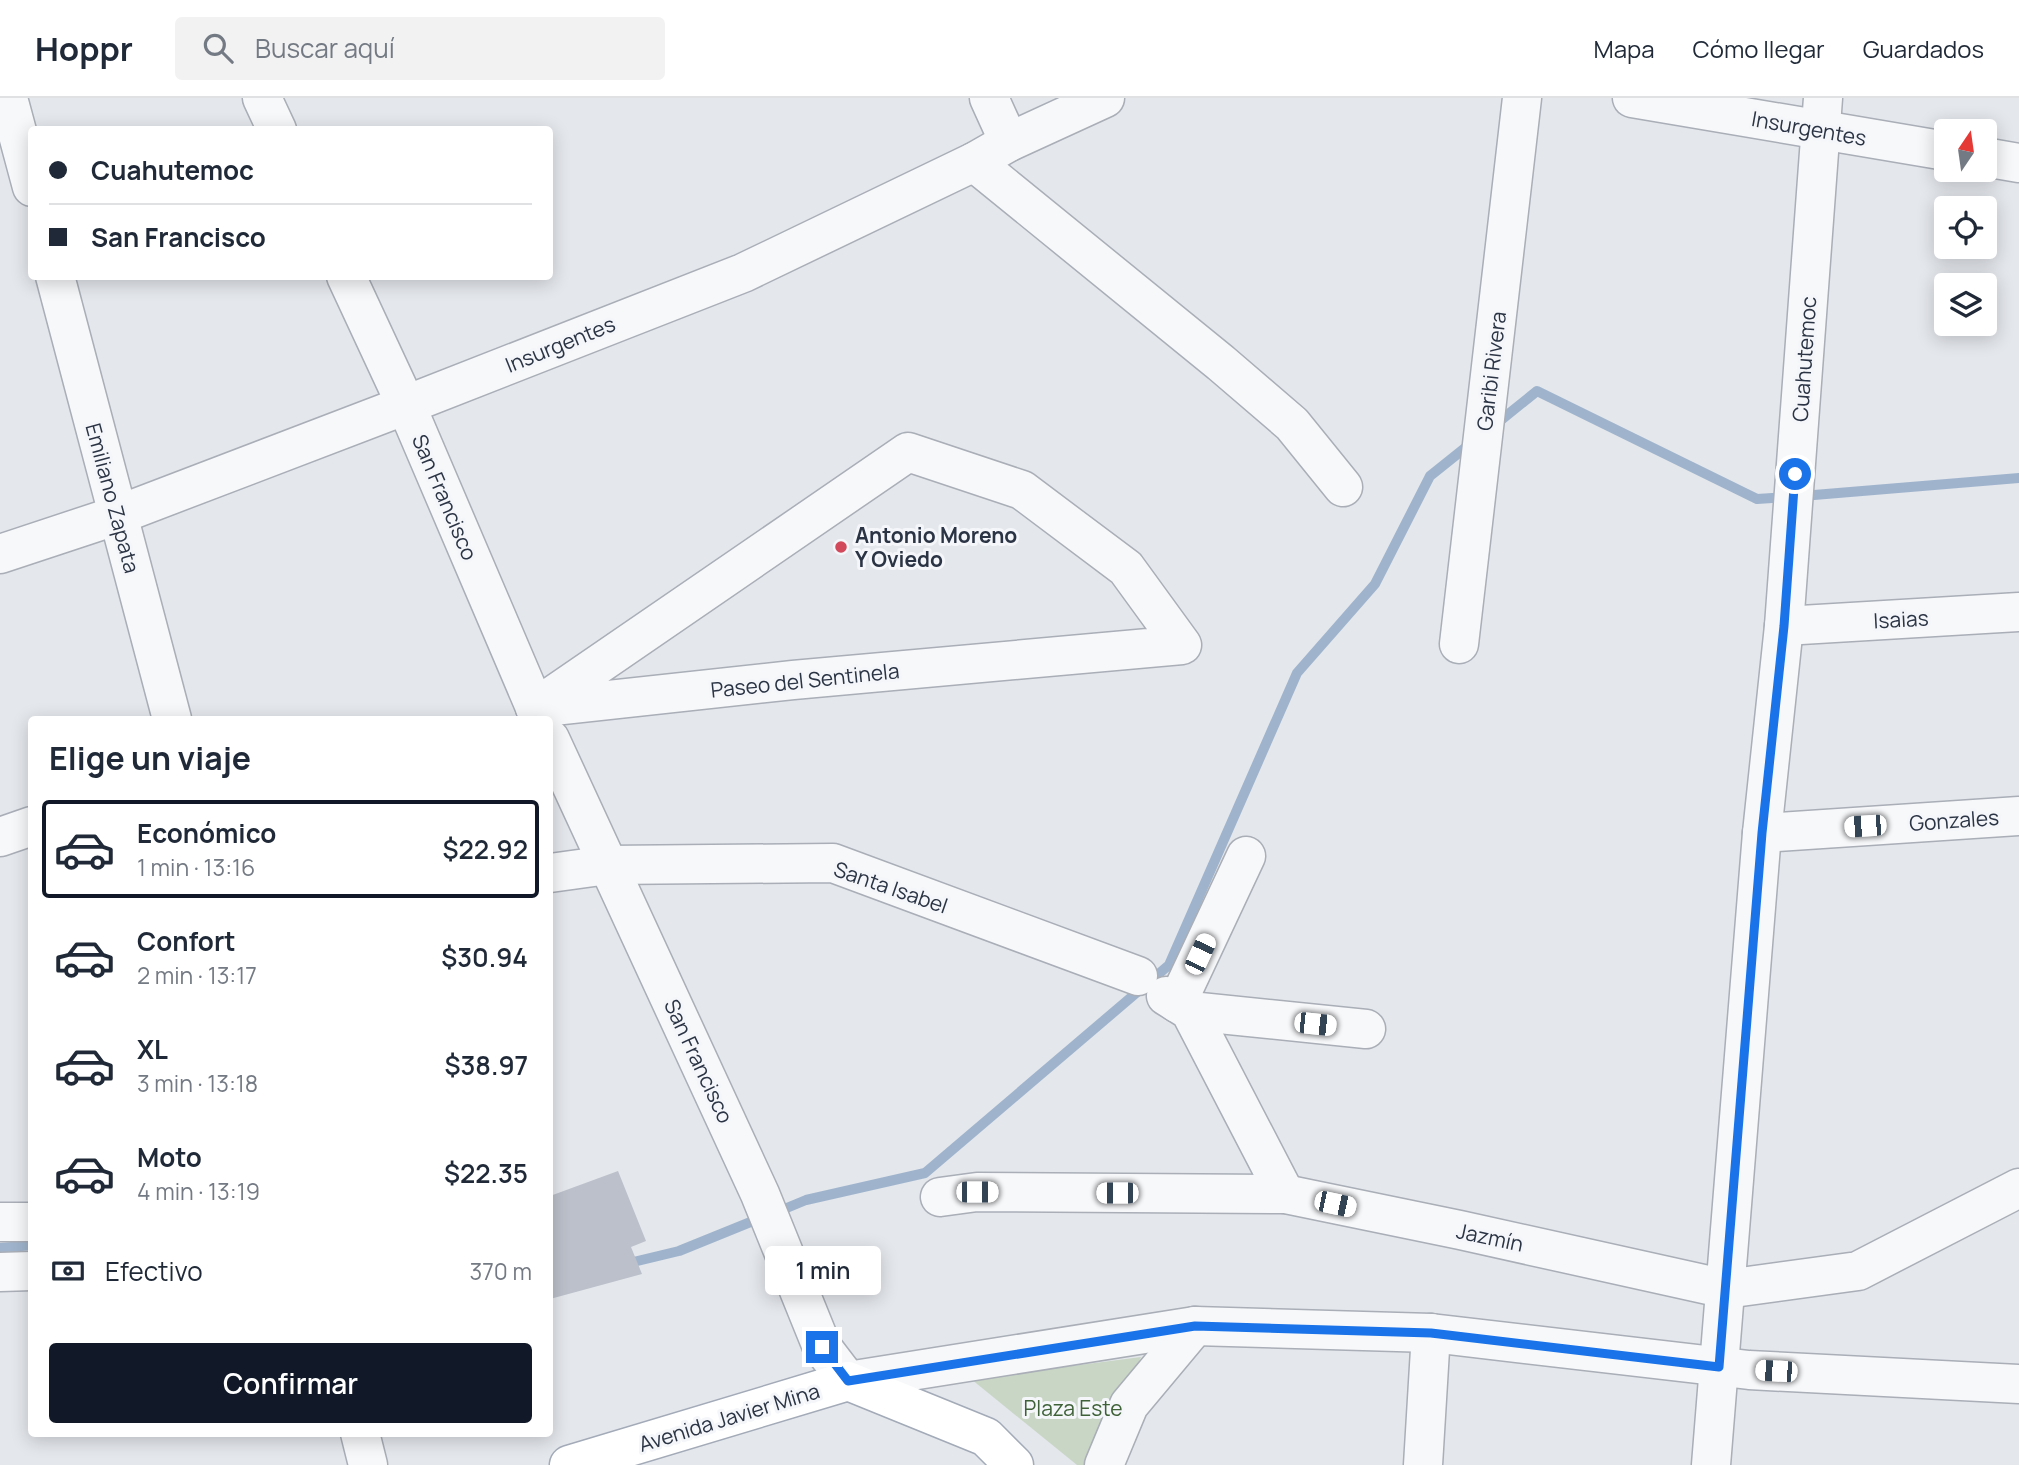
<!DOCTYPE html>
<html lang="es">
<head>
<meta charset="utf-8">
<style>
  body { margin:0; font-family:Manrope,sans-serif; background:#f2f2f3; color:#1f2937; height:100vh; display:flex; flex-direction:column; font-size:26px; white-space:nowrap }
  * { box-sizing:border-box; margin:0 }
  p { font-size:23px; color:#747a83 }
  .icon { flex:none; width:38px; height:38px; fill:none; stroke:currentColor; stroke-width:2; stroke-linecap:round; stroke-linejoin:round }
  .map { position:relative; flex:1; overflow:hidden }
  .side { position:absolute; left:28px; top:618px; width:525px; height:721px; display:flex; flex-direction:column; background:#fff; border-radius:7px; box-shadow:0 4px 18px #0003 }
  .side>* { flex:none }
  .banner { position:absolute; left:28px; top:28px; width:525px; height:154px; border-radius:7px; box-shadow:0 4px 18px #0003; display:grid; align-content:center; height:154px; padding:0 21px; background:#fff }
  .needle { width:46px; rotate:13deg }
  .controls { position:absolute; left:1934px; top:21px; display:grid; gap:14px }
  .controls a { display:grid; place-items:center; width:63px; height:63px; border-radius:7px; background:#fff; box-shadow:0 4px 18px #0003; font-size:35px }
  .end { position:absolute; width:32px; height:32px; margin:-16px; border:9px solid #1a73e8; background:#fff; box-shadow:0 0 0 4px #fff }
  .from { border-radius:50% }
  .bubble { position:absolute; height:49px; border-radius:7px; background:#fff; box-shadow:0 4px 18px #0003; font-size:23px; font-weight:600; line-height:49px; text-align:center }
  .car { position:absolute; width:21px; height:42px; margin:-21px -10px; border-radius:9px; box-shadow:0 0 5px 2px #0007; background:linear-gradient(#fff 24%,#345 0 40%,#fff 0 76%,#345 0 86%,#fff 0) }
  .banner b { display:flex; align-items:center; gap:24px; height:66px; font-size:26px }
  .banner b+b { border-top:2px solid #e0e1e3 }
  .banner i { width:18px; height:18px; background:#1f2937 }
  ul { padding:0; list-style:none }
  li { display:flex; align-items:center; gap:21px; height:98px; margin:0 14px 10px; padding:0 7px; border:4px solid transparent; border-radius:7px }
  li div { flex:1 }
  li b { display:block; font-size:26px }
  li em { font-style:normal; font-weight:600 }
  li.active { border-color:#111827 }
  li>.icon { width:63px; height:63px; stroke-width:1.5 }
  h2 { padding:0 21px; font-size:32px; line-height:84px }
  .pay { display:flex; align-items:center; gap:18px; height:77px; padding:0 21px; font-size:26px }
  .pay p { margin-inline-start:auto }
  .cta { display:flex; gap:14px; margin-top:auto; padding:14px 21px }
  .cta a { flex:1; height:80px; border-radius:7px; background:#111827; color:#fff; font-size:28px; font-weight:600; line-height:80px; text-align:center }
  header { display:flex; align-items:center; gap:42px; box-sizing:border-box; height:98px; padding:0 35px; background:#fff; border-bottom:2px solid #e0e1e3 }
  header strong { font-size:33px }
  nav { display:flex; gap:38px; margin-inline-start:auto; font-size:24px }
  .search { width:490px; height:63px; background:#f2f2f3; display:flex; align-items:center; gap:18px; box-sizing:border-box; padding:0 24px; border-radius:7px; color:#747a83; font-size:26px }
  .map>svg:first-child { display:block }
  .green { fill:#c9d6c5 }
  .lines { fill:none; stroke-linecap:round; stroke-linejoin:round }
  .stream { stroke:#9fb4cc; stroke-width:10 }
  .building { fill:#bbc0ca }
  .minor-casing { stroke:#a9aeb7; stroke-width:41 }
  .major-casing { stroke:#a3abb8; stroke-width:41 }
  .minor { stroke:#f7f8fa; stroke-width:38 }
  .major { stroke:#fff; stroke-width:38 }
  .route { stroke:#1a73e8; stroke-width:9 }
  .poi-dot { fill:#d1495b; stroke:#f4f6f9; stroke-width:2.5 }
  .labels { text-anchor:middle; dominant-baseline:central; stroke-width:6; stroke-linejoin:round; paint-order:stroke }
  .street-label { font-size:21px; fill:#2b3445; stroke:#f4f6f9 }
  .poi-label { font-size:21px; font-weight:bold; fill:#2b3445; stroke:#f4f6f9; text-anchor:start }
  .park-label { font-size:21px; fill:#3f6138; stroke:#f4f6f9 }
</style>
</head>
<body>
<header>
<strong>Hoppr</strong>
<div class="search"><svg class="icon" aria-label="search" viewBox="0 0 24 24"><circle cx="10" cy="10" r="6"/><path d="M15 15l6 6"/></svg>Buscar aquí</div>
<nav><a>Mapa</a><a>Cómo llegar</a><a>Guardados</a></nav>
</header>
<div class="map">
<svg width="2019" height="1367" viewBox="0 0 2019 1367">
  <rect width="100%" height="100%" fill="#e4e7ec"/>
  <path class="green" d="M1141,1259L1094,1367H1077L971,1281Z"/>
  <g class="lines">
    <g class="stream">
      <path d="M1496,326L1537,293L1757,401L1787,399"/>
      <path d="M1802,398L2019,380"/>
      <path d="M777,1114L806,1102L925,1075L1169,867L1297,575L1375,486L1430,378L1470,346"/>
      <path d="M0,1150L32,1147"/>
      <path d="M625,1166L679,1153L763,1119"/>
    </g>
  </g>
  <path class="building" d="M618,1073L646,1143L631,1149L642,1176L550,1201V1098Z"/>
  <g class="lines">
    <g class="minor-casing">
      <g id="minor">
        <path d="M8,0L32,89"/>
        <path d="M262,0L277,32"/>
        <path d="M989,0L1009,44"/>
        <path d="M1632,0L1946,53"/>
        <path d="M1984,59L2019,65"/>
        <path d="M974,64L1221,265L1292,326L1343,389"/>
        <path d="M55,178L172,621"/>
        <path d="M346,178L406,307L540,621"/>
        <path d="M908,354L1022,392L1126,470L1182,547L793,582L535,610Z"/>
        <path d="M0,456L118,417L406,307L743,175L974,64L1009,44L1105,0"/>
        <path d="M1784,528L2019,514"/>
        <path d="M1459,546L1522,0"/>
        <path d="M550,641L760,1096L822,1249L848,1283L1195,1228L1431,1235L1749,1272L2019,1286"/>
        <path d="M1762,735L2019,718"/>
        <path d="M0,739L32,728"/>
        <path d="M550,775L608,767L833,765L1138,878"/>
        <path d="M1166,898L1190,913L1285,1096"/>
        <path d="M1177,905L1246,758"/>
        <path d="M1190,913L1366,931"/>
        <path d="M940,1099L977,1094L1285,1096L1460,1132L1726,1191L1858,1173L2019,1090"/>
        <path d="M0,1124H32"/>
        <path d="M0,1174L32,1173"/>
        <path d="M360,1335L368,1367"/>
        <path d="M1104,1367L1129,1307L1195,1228"/>
        <path d="M1423,1367L1431,1235"/>
        <path d="M1711,1367L1762,735L1784,528L1823,0"/>
      </g>
    </g>
    <g class="major-casing">
      <path id="major" d="M569,1367L848,1283L986,1339L1014,1367"/>
    </g>
    <use href="#minor" class="minor"/>
    <use href="#major" class="major"/>
  </g>
  <g class="lines">
    <path class="route" d="M822,1249L848,1283L1195,1228L1431,1235L1719,1269L1762,735L1784,528L1795,376"/>
  </g>
  <circle class="poi-dot" cx="841" cy="449" r="7"/>
  <g class="labels">
    <g class="street-label">
      <text transform="translate(1809 30) rotate(10)">Insurgentes</text>
      <text transform="translate(560 246) rotate(-22)">Insurgentes</text>
      <text transform="translate(1804 261) rotate(-86)">Cuahutemoc</text>
      <text transform="translate(1491 273) rotate(-83)">Garibi Rivera</text>
      <text transform="translate(445 399) rotate(67)">San Francisco</text>
      <text transform="translate(113 400) rotate(75)">Emiliano Zapata</text>
      <text transform="translate(1901 521) rotate(-3)">Isaias</text>
      <text transform="translate(805 582) rotate(-6)">Paseo del Sentinela</text>
      <text transform="translate(1954 722) rotate(-4)">Gonzales</text>
      <text transform="translate(891 789) rotate(19)">Santa Isabel</text>
      <text transform="translate(699 963) rotate(65)">San Francisco</text>
      <text transform="translate(1490 1139) rotate(12)">Jazmín</text>
      <text transform="translate(729 1319) rotate(-17)">Avenida Javier Mina</text>
    </g>
    <g class="poi-label">
      <text x="855" y="437">Antonio Moreno<tspan x="855" dy="24">Y Oviedo</tspan></text>
    </g>
    <g class="park-label">
      <text x="1073" y="1310">Plaza Este</text>
    </g>
  </g>
</svg>
<div class="controls">
<a><svg class="needle" viewBox="-14 -14 28 28"><path d="M0-13l5 13h-10z" fill="#e53935"/><path d="M0 13l5-13h-10z" fill="#747a83"/></svg></a>
<a><svg class="icon" aria-label="locate" viewBox="0 0 24 24"><circle cx="12" cy="12" r="6"/><path d="M12 2v4M12 18v4M2 12h4M18 12h4"/></svg></a>
<a><svg class="icon" aria-label="layers" viewBox="0 0 24 24"><path d="M12 4l9 5-9 5-9-5zM3 14l9 5 9-5"/></svg></a>
</div>
<i class="end from" style="left:1795px;top:376px"></i>
<i class="end" style="left:822px;top:1249px"></i>
<div class="bubble" style="left:765px;top:1148px;width:116px">1 min</div>
<i class="car" style="left:1865px;top:728px;rotate:266deg"></i>
<i class="car" style="left:1200px;top:856px;rotate:25deg"></i>
<i class="car" style="left:1315px;top:926px;rotate:96deg"></i>
<i class="car" style="left:977px;top:1094px;rotate:90deg"></i>
<i class="car" style="left:1117px;top:1095px;rotate:270deg"></i>
<i class="car" style="left:1335px;top:1106px;rotate:102deg"></i>
<i class="car" style="left:1776px;top:1273px;rotate:273deg"></i>
<div class="banner">
<b><i class="from"></i>Cuahutemoc</b>
<b><i></i>San Francisco</b>
</div>
<section class="side">
<h2>Elige un viaje</h2>
<ul>
<li class="active"><svg class="icon" aria-label="car" viewBox="0 0 24 24"><path d="M5 17H2v-5l4-1 3-4h7l3 4 3 1v5h-3M9 17h6M6 11h13"/><circle cx="7" cy="17" r="2"/><circle cx="17" cy="17" r="2"/></svg><div><b>Económico</b><p>1 min · 13:16</p></div><em>$22.92</em></li>
<li><svg class="icon" aria-label="car" viewBox="0 0 24 24"><path d="M5 17H2v-5l4-1 3-4h7l3 4 3 1v5h-3M9 17h6M6 11h13"/><circle cx="7" cy="17" r="2"/><circle cx="17" cy="17" r="2"/></svg><div><b>Confort</b><p>2 min · 13:17</p></div><em>$30.94</em></li>
<li><svg class="icon" aria-label="car" viewBox="0 0 24 24"><path d="M5 17H2v-5l4-1 3-4h7l3 4 3 1v5h-3M9 17h6M6 11h13"/><circle cx="7" cy="17" r="2"/><circle cx="17" cy="17" r="2"/></svg><div><b>XL</b><p>3 min · 13:18</p></div><em>$38.97</em></li>
<li><svg class="icon" aria-label="car" viewBox="0 0 24 24"><path d="M5 17H2v-5l4-1 3-4h7l3 4 3 1v5h-3M9 17h6M6 11h13"/><circle cx="7" cy="17" r="2"/><circle cx="17" cy="17" r="2"/></svg><div><b>Moto</b><p>4 min · 13:19</p></div><em>$22.35</em></li>
</ul>
<div class="pay"><svg class="icon" aria-label="cash" viewBox="0 0 24 24"><path d="M3 7h18v10H3z"/><circle cx="12" cy="12" r="2"/></svg>Efectivo<p>370 m</p></div>
<div class="cta"><a>Confirmar</a></div>
</section>
</div>
</body>
</html>
